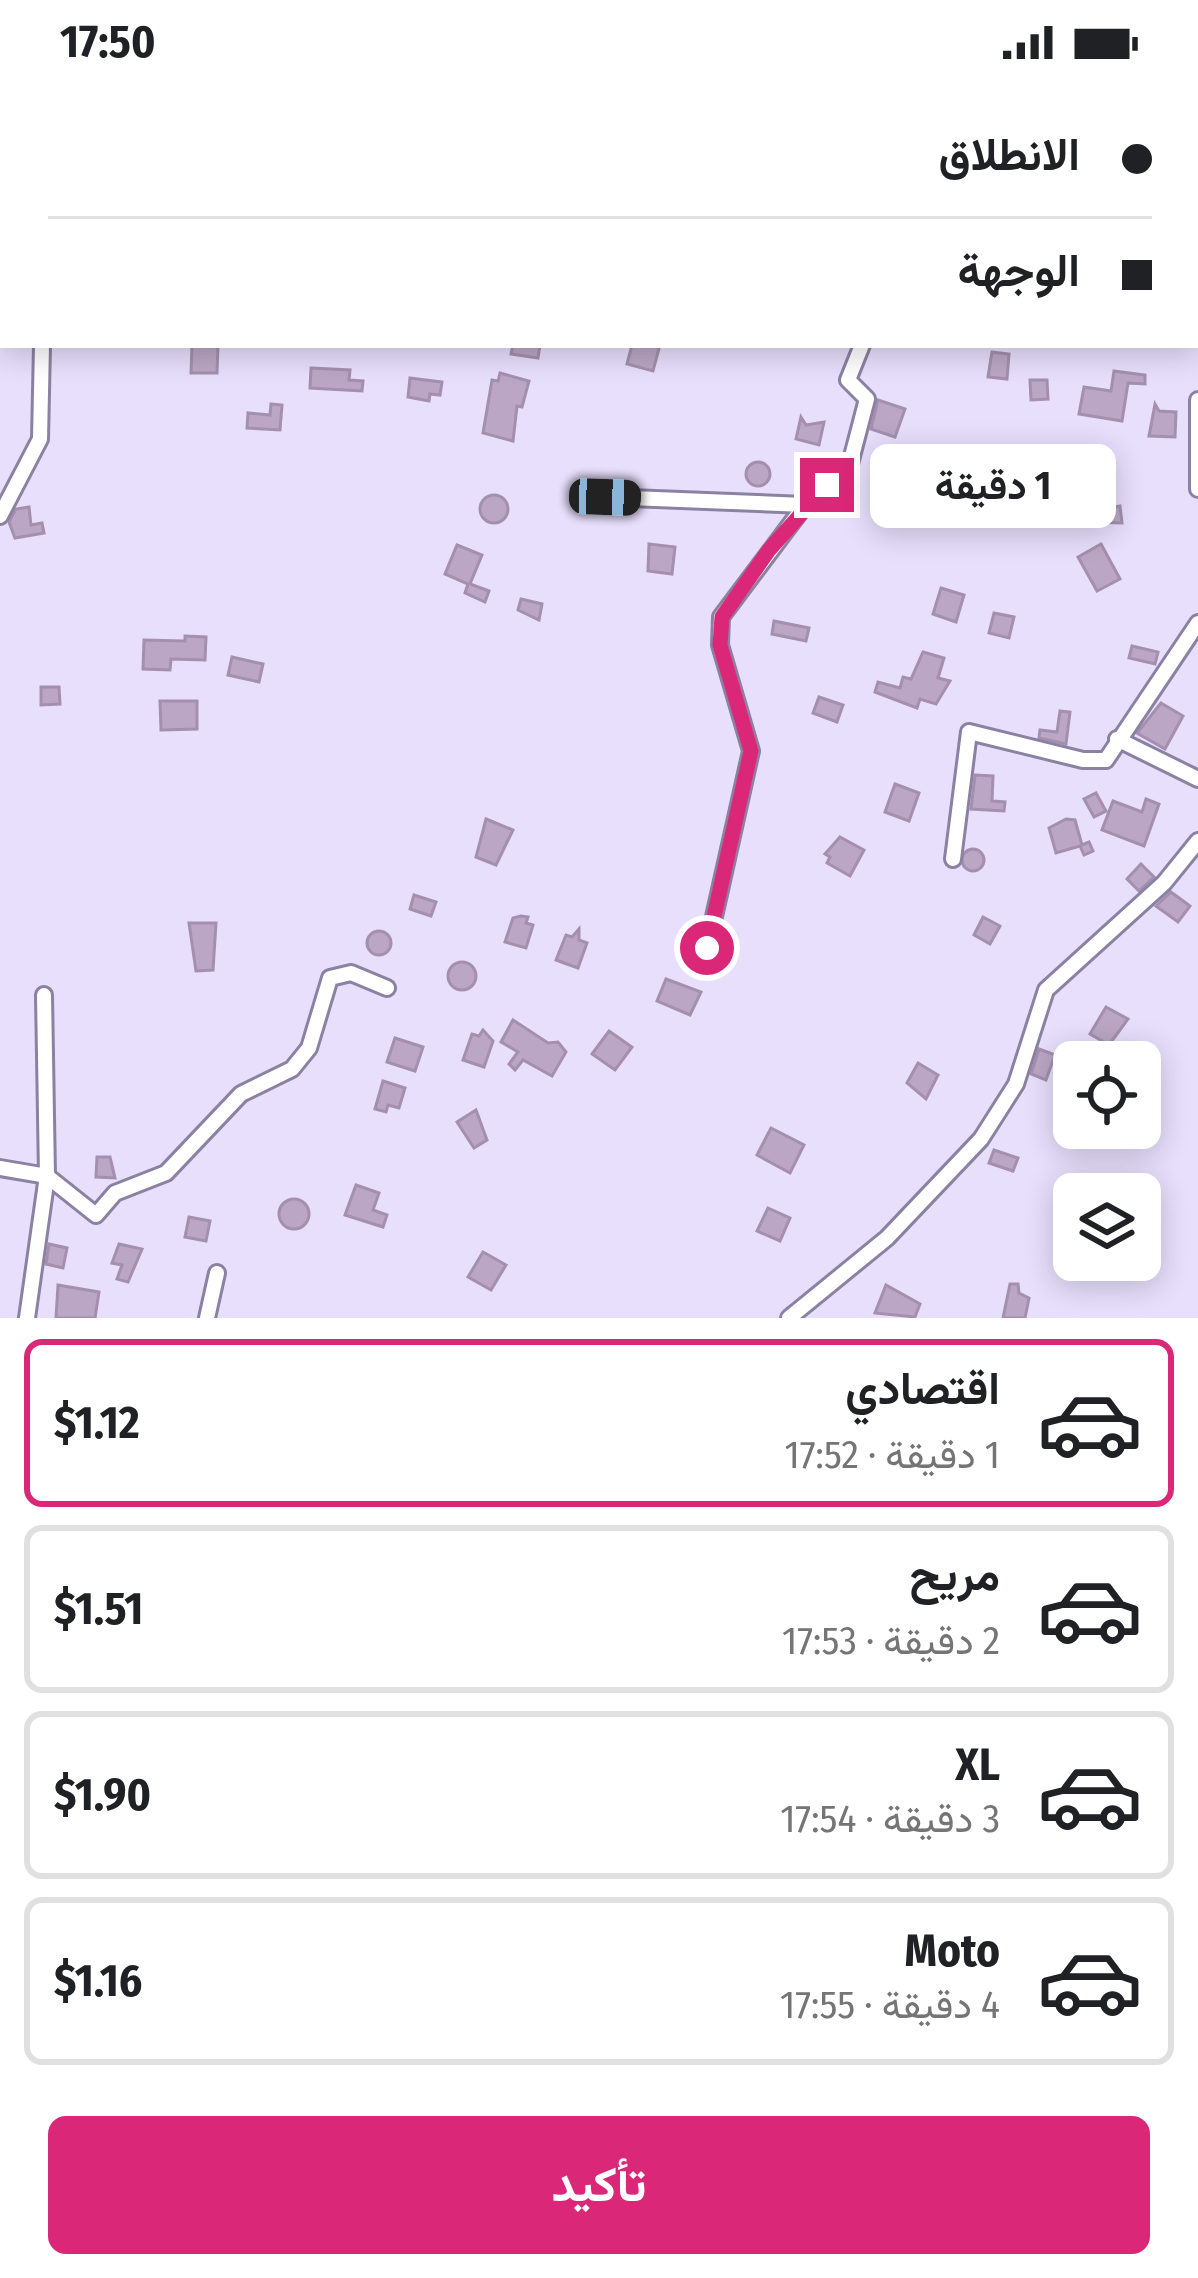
<!DOCTYPE html>
<html lang="ar">
<head>
<meta charset="utf-8">
<style>
  body { margin:0; font-family:"Fira Sans Condensed",Vazirmatn,sans-serif; background:#f6f6f6; color:#202124; direction:rtl; height:100vh; display:flex; flex-direction:column; font-size:45px; white-space:nowrap }
  * { box-sizing:border-box; margin:0 }
  p { font-size:39px; color:#757577 }
  .icon { flex:none; width:66px; height:66px; fill:none; stroke:currentColor; stroke-width:2; stroke-linecap:round; stroke-linejoin:round }
  .map { position:relative; height:1234px; overflow:hidden; direction:ltr }
  .side { display:flex; flex-direction:column; background:#fff; flex:1 }
  .side>* { flex:none }
  .hud { position:absolute; left:0px; top:0px; width:1200px; height:264px; box-shadow:0 6px 30px #0003; direction:rtl; display:grid; align-content:center; height:264px; padding:0 48px; background:#fff }
  .fabs { position:absolute; left:1053px; top:957px; display:grid; gap:24px }
  .fabs a { display:grid; place-items:center; width:108px; height:108px; border-radius:18px; background:#fff; box-shadow:0 6px 30px #0003; font-size:60px }
  .end { position:absolute; width:54px; height:54px; margin:-27px; border:15px solid #db2777; background:#fff; box-shadow:0 0 0 6px #fff }
  .from { border-radius:50% }
  .bubble { position:absolute; height:84px; border-radius:18px; background:#fff; box-shadow:0 6px 30px #0003; font-size:39px; font-weight:700; line-height:84px; text-align:center; direction:rtl }
  .car { position:absolute; width:36px; height:72px; margin:-36px -18px; border-radius:15px; box-shadow:0 0 9px 3px #0007; background:linear-gradient(#222 24%,#8ab4d8 0 40%,#222 0 76%,#8ab4d8 0 86%,#222 0) }
  .hud b { display:flex; align-items:center; gap:42px; height:114px; font-size:45px }
  .hud b+b { border-top:3px solid #e0e0e0 }
  .hud i { width:30px; height:30px; background:#202124 }
  ul { padding:21px 0 0; list-style:none }
  li { display:flex; align-items:center; gap:36px; height:168px; margin:0 24px 18px; padding:0 24px; border:6px solid #e0e0e0; border-radius:18px }
  li div { flex:1 }
  li b { display:block; font-size:45px }
  li em { font-style:normal; font-weight:700 }
  li.active { border-color:#db2777 }
  li>.icon { width:108px; height:108px; stroke-width:1.5 }
  .primary-button { display:flex; gap:24px; margin-top:auto; padding:24px 48px }
  .primary-button a { flex:1; height:138px; border-radius:18px; background:#db2777; color:#fff; font-size:48px; font-weight:700; line-height:138px; text-align:center }
  .status { display:flex; justify-content:space-between; align-items:center; height:84px; padding:0 60px; background:#fff; direction:ltr }
  .status svg { height:33px; fill:currentColor }
  .map>svg:first-child { display:block }
  .building { fill:#bba7c5; stroke:#a490ae; stroke-width:3 }
  .lines { fill:none; stroke-linecap:round; stroke-linejoin:round }
  .minor-casing { stroke:#8b81a2; stroke-width:20 }
  .minor { stroke:#fff; stroke-width:14 }
  .route { stroke:#db2777; stroke-width:15 }
</style>
</head>
<body>
<div class="status"><b>17:50</b><svg viewBox="0 0 49 12"><path d="M0 12V9h3v3zM5 12V6h3v6zM10 12V3h3v9zM15 12V0h3v12zM26 1h20v11H26zM47 4h2v5h-2z"/></svg></div>
<div class="map">
<svg width="1198" height="1234" viewBox="0 0 1198 1234">
  <rect width="100%" height="100%" fill="#e7dffc"/>
  <g class="building">
    <path d="M192,261H218L217,289H191Z"/>
    <path d="M513,261H540L538,274L511,270Z"/>
    <path d="M632,261H660L653,287L627,280Z"/>
    <path d="M992,268L1009,270L1007,295L988,293Z"/>
    <path d="M311,284L350,286L349,296L363,297L362,307L310,304Z"/>
    <path d="M1114,287L1145,291V300L1128,299L1122,337L1079,330L1084,303L1111,307Z"/>
    <path d="M500,289L529,297L522,323L517,322L513,357L483,349L492,296L498,297Z"/>
    <path d="M410,294L442,298L440,311L430,310L429,317L408,313Z"/>
    <path d="M1030,296H1047L1048,315L1031,316Z"/>
    <path d="M878,316L905,325L895,353L871,345Z"/>
    <path d="M271,320L282,321L280,346L247,344L248,329L270,331Z"/>
    <path d="M1155,320L1159,327L1176,328L1175,353L1149,352Z"/>
    <path d="M801,333L806,341L824,338L819,361L796,355Z"/>
    <circle cx="758" cy="390" r="12"/>
    <path d="M1106,407L1108,424L1120,422L1122,439L1085,438L1081,411Z"/>
    <circle cx="494" cy="425" r="14"/>
    <path d="M29,423L31,441L42,439L44,449L15,454L9,438L16,425Z"/>
    <path d="M649,460L675,463L672,490L648,487Z"/>
    <path d="M1101,460L1120,495L1097,507L1078,473Z"/>
    <path d="M457,461L482,471L470,500L489,507L485,518L465,509L468,500L445,490Z"/>
    <path d="M941,504L964,511L956,538L933,530Z"/>
    <path d="M521,515L542,520L539,536L518,526Z"/>
    <path d="M994,529L1014,533L1009,554L989,549Z"/>
    <path d="M774,537L809,544L806,557L772,550Z"/>
    <path d="M185,552L206,553L205,576L171,575L170,586L143,585L144,556L185,557Z"/>
    <path d="M1132,562L1158,568L1155,580L1129,574Z"/>
    <path d="M923,568L944,574L938,594L950,597L936,620L920,615L917,624L875,608L878,598L900,604L903,593L911,595Z"/>
    <path d="M232,573L263,580L259,598L228,591Z"/>
    <path d="M41,603H59L60,620L41,621Z"/>
    <path d="M819,613L843,621L837,638L813,629Z"/>
    <path d="M160,617H197V645L161,646Z"/>
    <path d="M1161,619L1183,632L1165,665L1137,649Z"/>
    <path d="M1060,627L1070,628L1066,660L1039,654L1040,646L1057,648Z"/>
    <path d="M975,691L993,692L992,717L1005,718L1004,727L971,725Z"/>
    <path d="M895,700L919,709L909,737L885,728Z"/>
    <path d="M1096,709L1106,727L1094,733L1084,715Z"/>
    <path d="M1146,715L1159,720L1144,762L1102,746L1113,717L1142,728Z"/>
    <path d="M486,735L513,746L496,781L476,773Z"/>
    <path d="M1066,735L1075,736L1082,761L1089,758L1093,767L1084,771L1080,762L1056,769L1049,744Z"/>
    <path d="M840,753L864,766L850,792L827,779L830,773L825,770Z"/>
    <circle cx="973" cy="776" r="11"/>
    <path d="M1141,780L1154,793L1139,807L1127,795Z"/>
    <path d="M1171,808L1190,822L1178,838L1156,822Z"/>
    <path d="M414,811L436,818L431,832L410,825Z"/>
    <path d="M521,832L528,833L526,839L533,841L526,864L505,858L513,834Z"/>
    <path d="M983,833L1000,842L990,860L974,851Z"/>
    <path d="M189,839H216L213,886L196,887Z"/>
    <path d="M579,845V856L587,859L578,884L556,876L566,851L572,853Z"/>
    <circle cx="379" cy="859" r="12"/>
    <circle cx="462" cy="892" r="14"/>
    <path d="M666,895L701,908L690,931L657,917Z"/>
    <path d="M1106,923L1128,935L1109,961L1090,950Z"/>
    <path d="M513,936L548,959L558,958L566,968L552,992L523,976L515,986L509,980L518,968L501,958Z"/>
    <path d="M483,946L493,957L484,983L463,976L472,950L479,952Z"/>
    <path d="M609,947L632,963L615,986L592,970Z"/>
    <path d="M395,954L423,963L415,987L387,978Z"/>
    <path d="M1039,965L1055,971L1046,996L1031,990Z"/>
    <path d="M918,979L938,991L926,1015L907,999Z"/>
    <path d="M383,997L405,1004L399,1024L388,1021L386,1028L375,1025Z"/>
    <path d="M476,1026L487,1056L474,1064L457,1038Z"/>
    <path d="M771,1044L804,1061L790,1089L757,1071Z"/>
    <path d="M1084,1044H1102L1098,1058L1080,1059Z"/>
    <path d="M994,1066L1018,1074L1013,1087L989,1079Z"/>
    <path d="M97,1073H110L115,1094L96,1093Z"/>
    <path d="M356,1101L379,1109L373,1126L387,1131L383,1143L345,1131Z"/>
    <circle cx="294" cy="1130" r="15"/>
    <path d="M768,1124L790,1134L780,1157L757,1147Z"/>
    <path d="M189,1133L210,1137L206,1157L185,1153Z"/>
    <path d="M49,1160L67,1164L63,1184L46,1180Z"/>
    <path d="M119,1160L142,1165L128,1198L117,1195L122,1181L112,1179Z"/>
    <path d="M483,1168L506,1181L491,1206L468,1193Z"/>
    <path d="M1010,1200H1018L1019,1209L1029,1214L1025,1234H1003Z"/>
    <path d="M58,1201L99,1208L95,1234H56Z"/>
    <path d="M886,1201L920,1220L915,1233L875,1229Z"/>
  </g>
  <g class="lines">
    <g class="minor-casing">
      <g id="minor">
        <path d="M870,0L878,3"/>
        <path d="M491,3L492,0"/>
        <path d="M966,3L967,0"/>
        <path d="M1197,69H1198"/>
        <path d="M1198,316V405"/>
        <path d="M605,413L805,421L850,380L867,315L848,296L862,261"/>
        <path d="M0,432L40,355L42,261"/>
        <path d="M1117,655L1198,695"/>
        <path d="M953,775L969,648L1083,676H1106L1198,539"/>
        <path d="M707,864L751,667L720,561L721,533L805,421"/>
        <path d="M0,1084L47,1092L96,1131L115,1109L166,1089L241,1010L292,985L309,964L330,894L351,889L387,904"/>
        <path d="M27,1234L47,1092L44,911"/>
        <path d="M207,1234L217,1189"/>
        <path d="M789,1234L887,1154L981,1055L1016,1000L1046,906L1164,799L1198,757"/>
      </g>
    </g>
    <use href="#minor" class="minor"/>
  </g>
  <g class="lines">
    <path class="route" d="M707,864L751,667L720,561L722,533L769,466L827,401"/>
  </g>
</svg>
<div class="fabs">
<a><svg class="icon" aria-label="locate" viewBox="0 0 24 24"><circle cx="12" cy="12" r="6"/><path d="M12 2v4M12 18v4M2 12h4M18 12h4"/></svg></a>
<a><svg class="icon" aria-label="layers" viewBox="0 0 24 24"><path d="M12 4l9 5-9 5-9-5zM3 14l9 5 9-5"/></svg></a>
</div>
<i class="end from" style="left:707px;top:864px"></i>
<i class="end" style="left:827px;top:401px"></i>
<div class="bubble" style="left:870px;top:360px;width:246px">1 دقيقة</div>
<i class="car" style="left:605px;top:413px;rotate:92deg"></i>
<div class="hud">
<b><i class="from"></i>الانطلاق</b>
<b><i></i>الوجهة</b>
</div>
</div>
<section class="side">
<ul>
<li class="active"><svg class="icon" aria-label="car" viewBox="0 0 24 24"><path d="M5 17H2v-5l4-1 3-4h7l3 4 3 1v5h-3M9 17h6M6 11h13"/><circle cx="7" cy="17" r="2"/><circle cx="17" cy="17" r="2"/></svg><div><b>اقتصادي</b><p>1 دقيقة · 17:52</p></div><em>$1.12</em></li>
<li><svg class="icon" aria-label="car" viewBox="0 0 24 24"><path d="M5 17H2v-5l4-1 3-4h7l3 4 3 1v5h-3M9 17h6M6 11h13"/><circle cx="7" cy="17" r="2"/><circle cx="17" cy="17" r="2"/></svg><div><b>مريح</b><p>2 دقيقة · 17:53</p></div><em>$1.51</em></li>
<li><svg class="icon" aria-label="car" viewBox="0 0 24 24"><path d="M5 17H2v-5l4-1 3-4h7l3 4 3 1v5h-3M9 17h6M6 11h13"/><circle cx="7" cy="17" r="2"/><circle cx="17" cy="17" r="2"/></svg><div><b>XL</b><p>3 دقيقة · 17:54</p></div><em>$1.90</em></li>
<li><svg class="icon" aria-label="car" viewBox="0 0 24 24"><path d="M5 17H2v-5l4-1 3-4h7l3 4 3 1v5h-3M9 17h6M6 11h13"/><circle cx="7" cy="17" r="2"/><circle cx="17" cy="17" r="2"/></svg><div><b>Moto</b><p>4 دقيقة · 17:55</p></div><em>$1.16</em></li>
</ul>
<div class="primary-button"><a>تأكيد</a></div>
</section>
</body>
</html>
